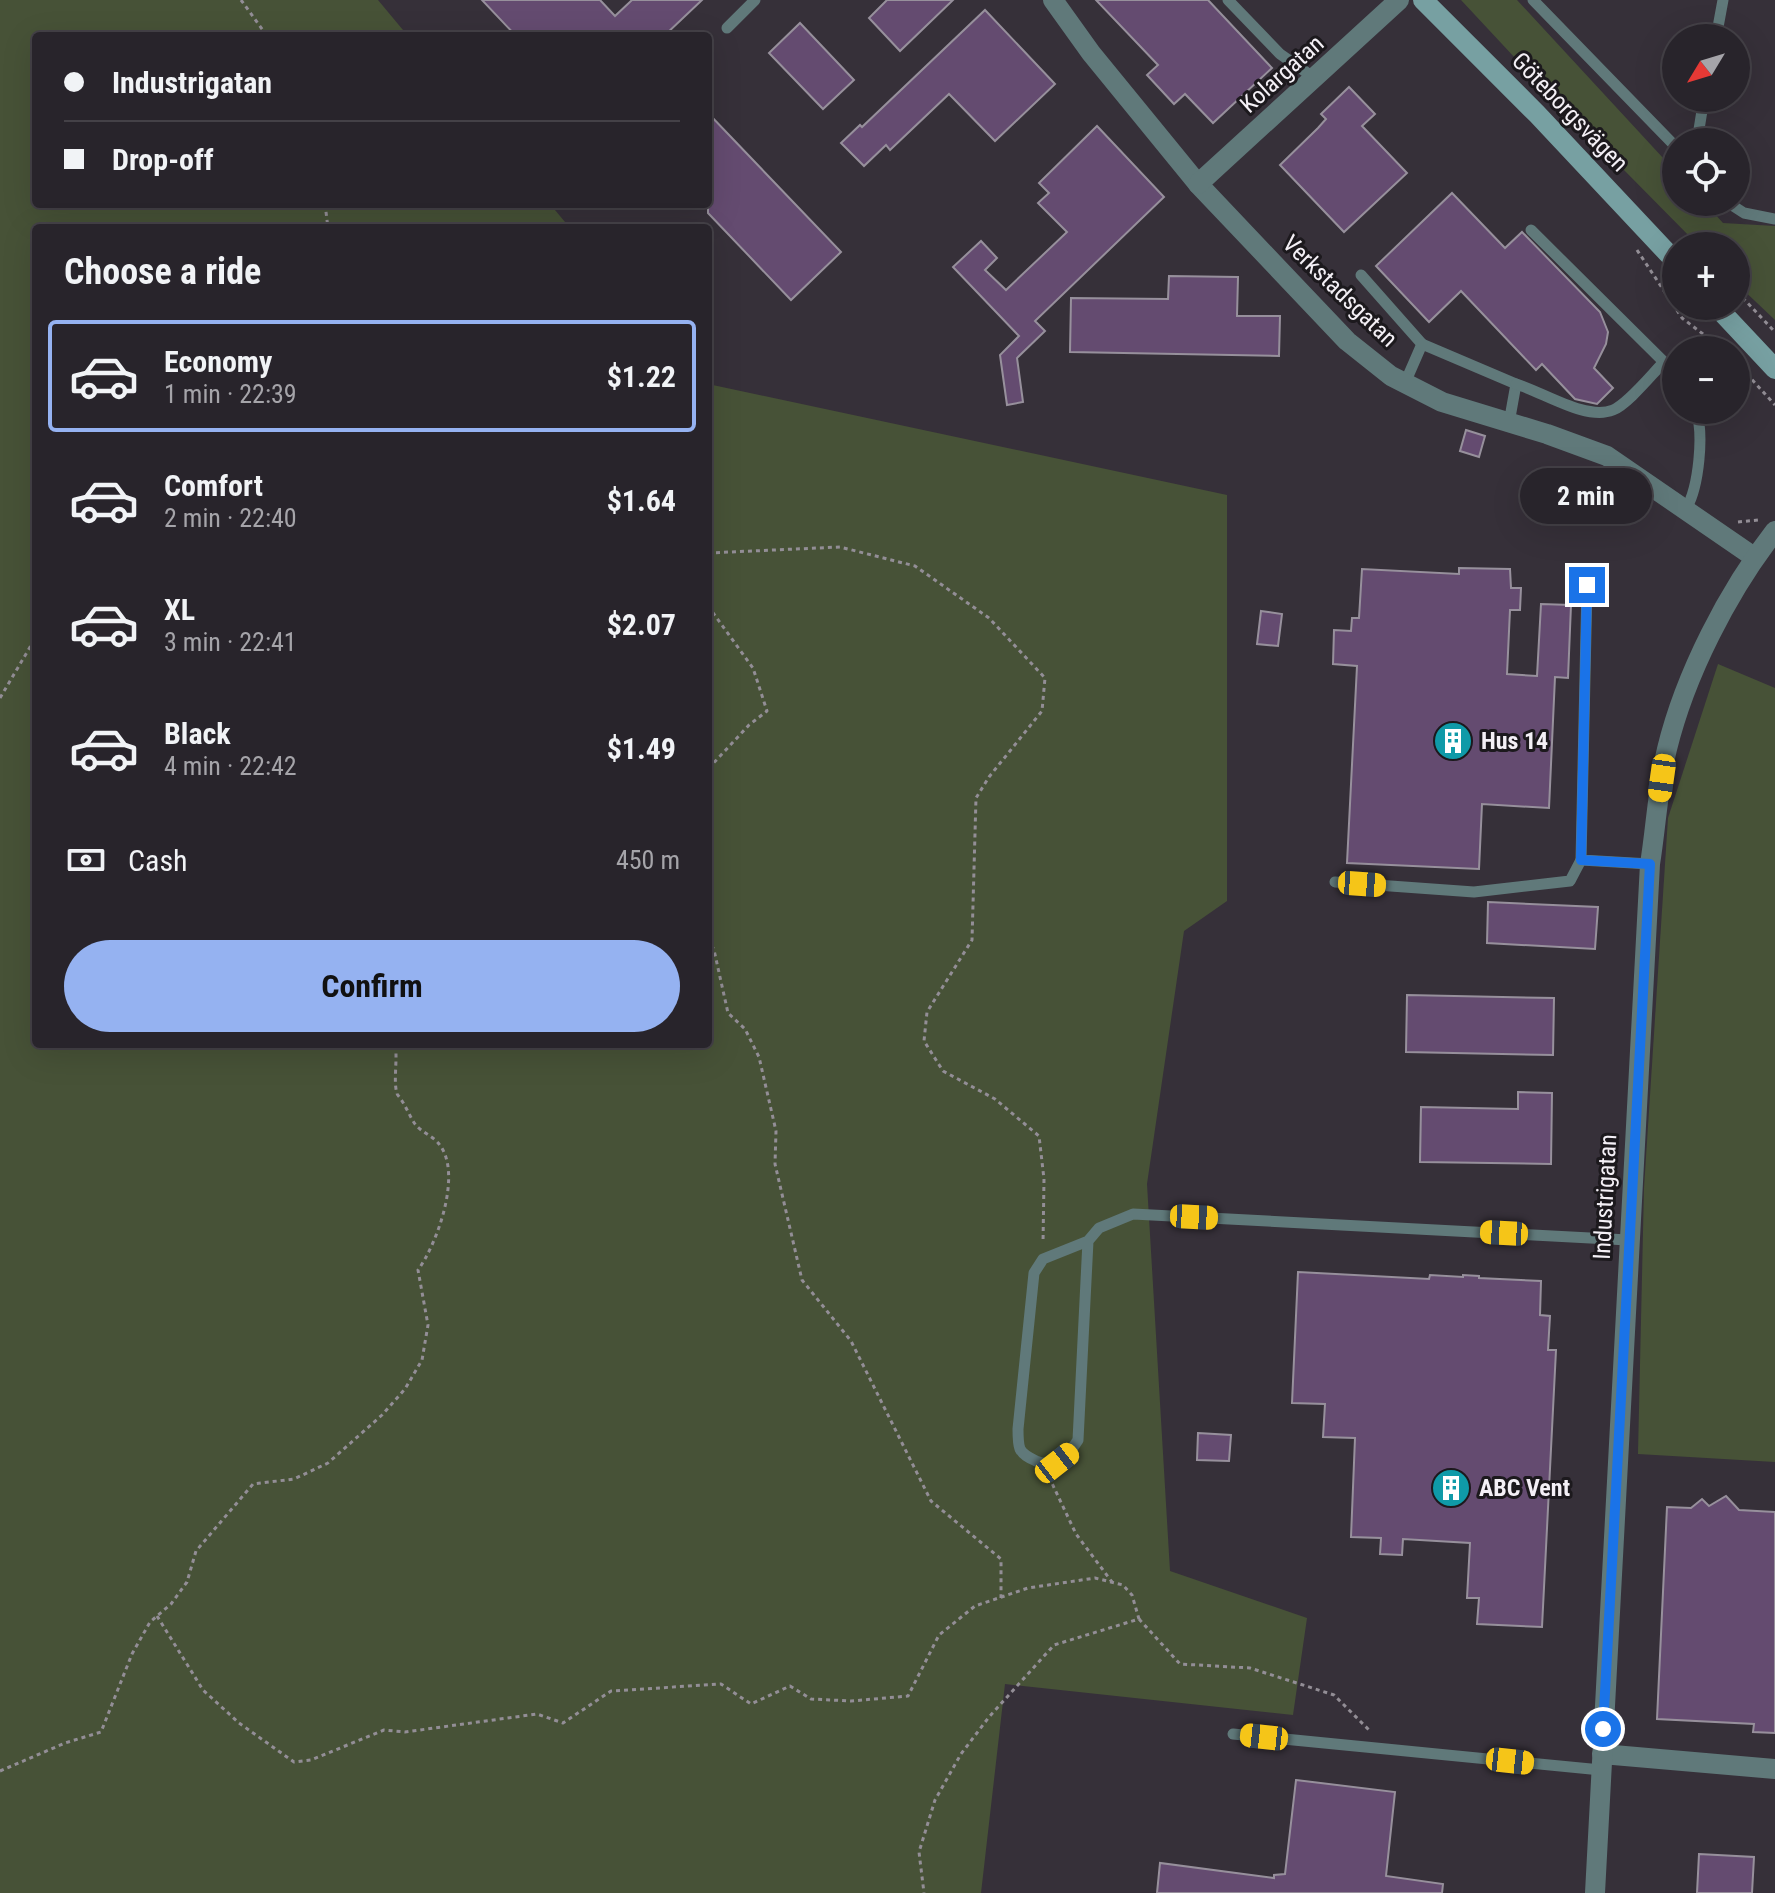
<!DOCTYPE html>
<html lang="en">
<head>
<meta charset="utf-8">
<style>
  body { margin:0; font-family:"Roboto Condensed",sans-serif; background:#343037; color:#f1f3f6; height:100vh; display:flex; flex-direction:column; font-size:30px; white-space:nowrap }
  * { box-sizing:border-box; margin:0 }
  p { font-size:26px; color:#a5a4a9 }
  .icon { flex:none; width:44px; height:44px; fill:none; stroke:currentColor; stroke-width:2; stroke-linecap:round; stroke-linejoin:round }
  .map { position:relative; flex:1; overflow:hidden }
  .panel { position:absolute; left:32px; top:224px; width:680px; height:824px; display:flex; flex-direction:column; background:#28242b; border-radius:8px; box-shadow:0 8px 32px #0002,0 0 0 2px #444147 }
  .panel>* { flex:none }
  .top-card { position:absolute; left:32px; top:32px; width:680px; height:176px; border-radius:8px; box-shadow:0 8px 32px #0002,0 0 0 2px #444147; display:grid; align-content:center; height:176px; padding:0 32px; background:#28242b }
  .needle { width:52px; rotate:232deg }
  .fabs { position:absolute; left:1662px; top:24px; display:grid; gap:16px }
  .fabs a { display:grid; place-items:center; width:88px; height:88px; border-radius:50%; background:#28242b; box-shadow:0 8px 32px #0002,0 0 0 2px #444147; font-size:40px }
  .end { position:absolute; width:36px; height:36px; margin:-18px; border:10px solid #1a73e8; background:#fff; box-shadow:0 0 0 4px #fff }
  .from { border-radius:50% }
  .bubble { position:absolute; height:56px; border-radius:28px; background:#28242b; box-shadow:0 8px 32px #0002,0 0 0 2px #444147; font-size:26px; font-weight:700; line-height:56px; text-align:center }
  .car { position:absolute; width:24px; height:48px; margin:-24px -12px; border-radius:10px; box-shadow:0 0 6px 2px #0007; background:linear-gradient(#f5c518 24%,#345 0 40%,#f5c518 0 76%,#345 0 86%,#f5c518 0) }
  .top-card b { display:flex; align-items:center; gap:28px; height:76px; font-size:30px }
  .top-card b+b { border-top:2px solid #444147 }
  .top-card i { width:20px; height:20px; background:#f1f3f6 }
  ul { padding:0; list-style:none }
  li { display:flex; align-items:center; gap:24px; height:112px; margin:0 16px 12px; padding:0 16px; border:4px solid transparent; border-radius:8px }
  li div { flex:1 }
  li b { display:block; font-size:30px }
  li em { font-style:normal; font-weight:700 }
  li.current { border-color:#95b2f1 }
  li>.icon { width:72px; height:72px; stroke-width:1.5 }
  h2 { padding:0 32px; font-size:36px; line-height:96px }
  .pay { display:flex; align-items:center; gap:20px; height:88px; padding:0 32px; font-size:30px }
  .pay p { margin-inline-start:auto }
  .cta { display:flex; gap:16px; margin-top:auto; padding:16px 32px }
  .cta a { flex:1; height:92px; border-radius:48px; background:#95b2f1; color:#111; font-size:32px; font-weight:700; line-height:92px; text-align:center }
  .map>svg:first-child { display:block }
  .green { fill:#475237 }
  .building { fill:#644b70; stroke:#97909c; stroke-width:2 }
  .lines { fill:none; stroke-linecap:round; stroke-linejoin:round }
  .path { stroke:#938e96; stroke-width:3; stroke-dasharray:4 4; stroke-linecap:butt }
  .lane { stroke:#60797a; stroke-width:11 }
  .street { stroke:#60797a; stroke-width:20 }
  .secondary { stroke:#77a0a2; stroke-width:20 }
  .route { stroke:#1a73e8; stroke-width:10 }
  .labels { text-anchor:middle; dominant-baseline:central; stroke-width:6; stroke-linejoin:round; paint-order:stroke }
  .street-label { font-size:24px; fill:#f4f0f6; stroke:#1c191d }
  .poi-label { font-size:24px; font-weight:bold; fill:#f4f0f6; stroke:#1c191d; text-anchor:start }
</style>
</head>
<body>
<div class="map">
<svg width="1775" height="1893" viewBox="0 0 1775 1893">
  <rect width="100%" height="100%" fill="#363039"/>
  <g class="green">
    <path d="M0,0H378L408,36H36V204H550L570,228H36V1044H708V384L1227,495V901L1184,931L1147,1184L1170,1571L1307,1618L1293,1715L1005,1684L981,1893H0Z"/>
    <path d="M1461,0H1517L1676,172V202H1704L1723,223L1775,226V320L1736,283V246H1699L1542,87Z"/>
    <path d="M1718,664L1775,688V1462L1638,1454L1644,1188L1668,818Z"/>
  </g>
  <g class="building">
    <path d="M482,0H600L615,16L632,0H702L664,36H516Z"/>
    <path d="M887,0H953L900,51L869,18Z"/>
    <path d="M1096,0H1208L1272,68L1213,123L1185,94L1174,104L1147,75L1158,65Z"/>
    <path d="M985,10L1055,84L995,141L949,94L890,150L886,145L864,166L841,143L860,125L862,127Z"/>
    <path d="M800,23L854,80L823,109L769,53Z"/>
    <path d="M1349,87L1375,114L1362,126L1407,173L1344,232L1280,165L1318,128L1326,119L1321,114Z"/>
    <path d="M708,113L841,252L791,300L708,213Z"/>
    <path d="M1097,126L1164,197L1035,321L1045,331L1017,358L1023,402L1007,405L1000,355L1019,336L953,267L981,241L997,258L985,270L1006,290L1067,232L1038,203L1049,193L1039,183Z"/>
    <path d="M1452,193L1505,248L1522,232L1600,312L1608,332L1606,344L1594,368L1613,388L1597,404L1575,399L1542,364L1536,370L1461,291L1429,322L1376,266Z"/>
    <path d="M1169,276L1238,277L1237,316H1280L1279,356L1070,352L1071,298L1168,299Z"/>
    <path d="M1466,430L1485,436L1479,457L1460,451Z"/>
    <path d="M1459,568L1510,569L1511,588H1521L1520,610H1510L1507,674L1537,676L1541,604L1571,605L1568,678L1555,677L1549,808L1482,804L1479,869L1347,863L1357,666L1333,664L1334,630L1351,631L1352,618H1359L1362,569L1459,574Z"/>
    <path d="M1261,611L1282,614L1278,646L1257,644Z"/>
    <path d="M1488,902L1598,907L1595,949L1487,943Z"/>
    <path d="M1407,995L1554,998L1553,1055L1406,1052Z"/>
    <path d="M1518,1092L1552,1093L1551,1164L1420,1162L1421,1107L1518,1109Z"/>
    <path d="M1298,1272L1429,1279L1430,1275L1463,1277V1275L1479,1276V1278L1541,1281L1540,1315L1550,1316L1548,1350H1556L1542,1627L1477,1624L1479,1598H1467L1470,1543L1403,1539L1402,1555L1380,1554L1381,1538L1351,1537L1355,1438L1323,1437L1325,1404L1292,1403Z"/>
    <path d="M1198,1433L1231,1435L1229,1461L1197,1460Z"/>
    <path d="M1726,1496L1739,1510L1775,1512V1733L1753,1732L1754,1724L1657,1719L1667,1507L1691,1508L1702,1499L1709,1506Z"/>
    <path d="M1296,1780L1395,1792L1386,1876L1443,1884L1442,1893H1157L1160,1863L1274,1878V1875L1285,1874Z"/>
    <path d="M1699,1854L1754,1857L1752,1893H1697Z"/>
  </g>
  <g class="lines">
    <g class="path">
      <path d="M241,0L267,36"/>
      <path d="M325,204L328,228"/>
      <path d="M1637,250L1682,318L1724,350"/>
      <path d="M1737,300L1741,296L1775,332"/>
      <path d="M1736,362L1775,405"/>
      <path d="M1738,522L1758,520"/>
      <path d="M708,553L840,547L915,566L989,618L1045,678L1042,711L989,777L976,798L972,940L927,1012L924,1041L943,1071L995,1099L1039,1136L1044,1179L1043,1243"/>
      <path d="M708,606L753,668L767,711L749,725L708,769"/>
      <path d="M0,698L36,637"/>
      <path d="M708,938L714,950L728,1013L745,1029L759,1057L776,1131L775,1164L802,1280L851,1341L931,1501L1001,1559V1598"/>
      <path d="M1049,1477L1076,1534L1112,1582"/>
      <path d="M157,1616L203,1690L239,1723L294,1762L311,1760L384,1730L405,1732L537,1714L563,1723L611,1691L721,1684L751,1704L790,1686L811,1699L851,1701L908,1696L939,1635L975,1606L1028,1588L1095,1578L1123,1585L1132,1595L1139,1619L1054,1645L989,1717L961,1754L935,1800L919,1852L924,1893"/>
      <path d="M1139,1619L1180,1664L1250,1668L1334,1695L1371,1732"/>
      <path d="M0,1771L65,1743L101,1732L132,1654L150,1622L171,1604L187,1582L196,1551L253,1484L294,1479L328,1463L382,1415L405,1389L422,1360L428,1325L418,1270C437,1244 463,1173 439,1144C433,1136 421,1132 415,1124C410,1117 406,1106 400,1098C399,1096 397,1095 397,1093C393,1082 398,1058 395,1044"/>
    </g>
    <g class="lane">
      <path d="M1228,0L1280,54L1316,79"/>
      <path d="M1533,0L1676,147"/>
      <path d="M727,28L755,0"/>
      <path d="M1716,38L1723,0"/>
      <path d="M1697,142L1704,98"/>
      <path d="M1727,202L1744,213L1775,219"/>
      <path d="M1531,230L1664,362L1676,377"/>
      <path d="M1361,275L1422,344"/>
      <path d="M1405,383L1422,344L1516,384L1509,423"/>
      <path d="M1516,384C1543,392 1586,421 1613,410C1628,404 1652,374 1664,362"/>
      <path d="M1686,509C1699,487 1704,434 1696,410"/>
      <path d="M1587,585L1581,860L1650,864"/>
      <path d="M1335,882L1474,892L1570,881L1581,860"/>
      <path d="M1088,1241L1078,1440C1068,1456 1056,1469 1036,1461C1030,1458 1023,1455 1020,1449C1018,1444 1018,1435 1018,1429L1034,1273L1043,1259L1088,1241L1099,1228L1133,1214L1628,1240"/>
      <path d="M1233,1734L1601,1770"/>
    </g>
    <g class="street">
      <path d="M1053,0L1091,53L1198,184L1347,341L1391,376L1442,402L1547,434L1607,456L1754,557"/>
      <path d="M1198,184L1399,0"/>
      <path d="M1602,1754L1775,1769"/>
      <path d="M1595,1893L1650,864C1656,827 1658,786 1667,749C1685,675 1728,591 1775,531"/>
    </g>
    <g class="secondary">
      <path d="M1423,0L1537,114L1676,262"/>
      <path d="M1716,306L1775,369"/>
    </g>
  </g>
  <g class="lines">
    <path class="route" d="M1587,585L1581,860L1650,864L1603,1729"/>
  </g>
  <defs>
    <g id="building-disc" transform="scale(2)"><circle r="9.5" fill="#0f9aa8" stroke="#1c191d"/><path d="M-4-6H4V6H1V3H-1V6H-4ZM-2.5-4.3h1.7v1.8h-1.7ZM.8-4.3h1.7v1.8H.8ZM-2.5-1h1.7V.8h-1.7ZM.8-1h1.7V.8H.8Z" fill="#fff"/></g>
  </defs>
  <g fill-rule="evenodd">
    <use href="#building-disc" x="1453" y="741"/>
    <use href="#building-disc" x="1451" y="1488"/>
  </g>
  <g class="labels">
    <g class="street-label">
      <text transform="translate(1282 74) rotate(-42)">Kolargatan</text>
      <text transform="translate(1570 112) rotate(46)">Göteborgsvägen</text>
      <text transform="translate(1340 291) rotate(44)">Verkstadsgatan</text>
      <text transform="translate(1605 1197) rotate(-87)">Industrigatan</text>
    </g>
    <g class="poi-label">
      <text x="1481" y="741">Hus 14</text>
      <text x="1479" y="1488">ABC Vent</text>
    </g>
  </g>
</svg>
<div class="fabs">
<a><svg class="needle" viewBox="-14 -14 28 28"><path d="M0-13l5 13h-10z" fill="#e53935"/><path d="M0 13l5-13h-10z" fill="#a5a4a9"/></svg></a>
<a><svg class="icon" aria-label="locate" viewBox="0 0 24 24"><circle cx="12" cy="12" r="6"/><path d="M12 2v4M12 18v4M2 12h4M18 12h4"/></svg></a>
<a>+</a>
<a>−</a>
</div>
<i class="end from" style="left:1603px;top:1729px"></i>
<i class="end" style="left:1587px;top:585px"></i>
<div class="bubble" style="left:1520px;top:468px;width:132px">2 min</div>
<i class="car" style="left:1662px;top:778px;rotate:188deg"></i>
<i class="car" style="left:1362px;top:884px;rotate:94deg"></i>
<i class="car" style="left:1194px;top:1217px;rotate:93deg"></i>
<i class="car" style="left:1504px;top:1233px;rotate:273deg"></i>
<i class="car" style="left:1057px;top:1463px;rotate:52deg"></i>
<i class="car" style="left:1264px;top:1737px;rotate:276deg"></i>
<i class="car" style="left:1510px;top:1761px;rotate:96deg"></i>
<div class="top-card">
<b><i class="from"></i>Industrigatan</b>
<b><i></i>Drop-off</b>
</div>
<section class="panel">
<h2>Choose a ride</h2>
<ul>
<li class="current"><svg class="icon" aria-label="car" viewBox="0 0 24 24"><path d="M5 17H2v-5l4-1 3-4h7l3 4 3 1v5h-3M9 17h6M6 11h13"/><circle cx="7" cy="17" r="2"/><circle cx="17" cy="17" r="2"/></svg><div><b>Economy</b><p>1 min · 22:39</p></div><em>$1.22</em></li>
<li><svg class="icon" aria-label="car" viewBox="0 0 24 24"><path d="M5 17H2v-5l4-1 3-4h7l3 4 3 1v5h-3M9 17h6M6 11h13"/><circle cx="7" cy="17" r="2"/><circle cx="17" cy="17" r="2"/></svg><div><b>Comfort</b><p>2 min · 22:40</p></div><em>$1.64</em></li>
<li><svg class="icon" aria-label="car" viewBox="0 0 24 24"><path d="M5 17H2v-5l4-1 3-4h7l3 4 3 1v5h-3M9 17h6M6 11h13"/><circle cx="7" cy="17" r="2"/><circle cx="17" cy="17" r="2"/></svg><div><b>XL</b><p>3 min · 22:41</p></div><em>$2.07</em></li>
<li><svg class="icon" aria-label="car" viewBox="0 0 24 24"><path d="M5 17H2v-5l4-1 3-4h7l3 4 3 1v5h-3M9 17h6M6 11h13"/><circle cx="7" cy="17" r="2"/><circle cx="17" cy="17" r="2"/></svg><div><b>Black</b><p>4 min · 22:42</p></div><em>$1.49</em></li>
</ul>
<div class="pay"><svg class="icon" aria-label="cash" viewBox="0 0 24 24"><path d="M3 7h18v10H3z"/><circle cx="12" cy="12" r="2"/></svg>Cash<p>450 m</p></div>
<div class="cta"><a>Confirm</a></div>
</section>
</div>
</body>
</html>
